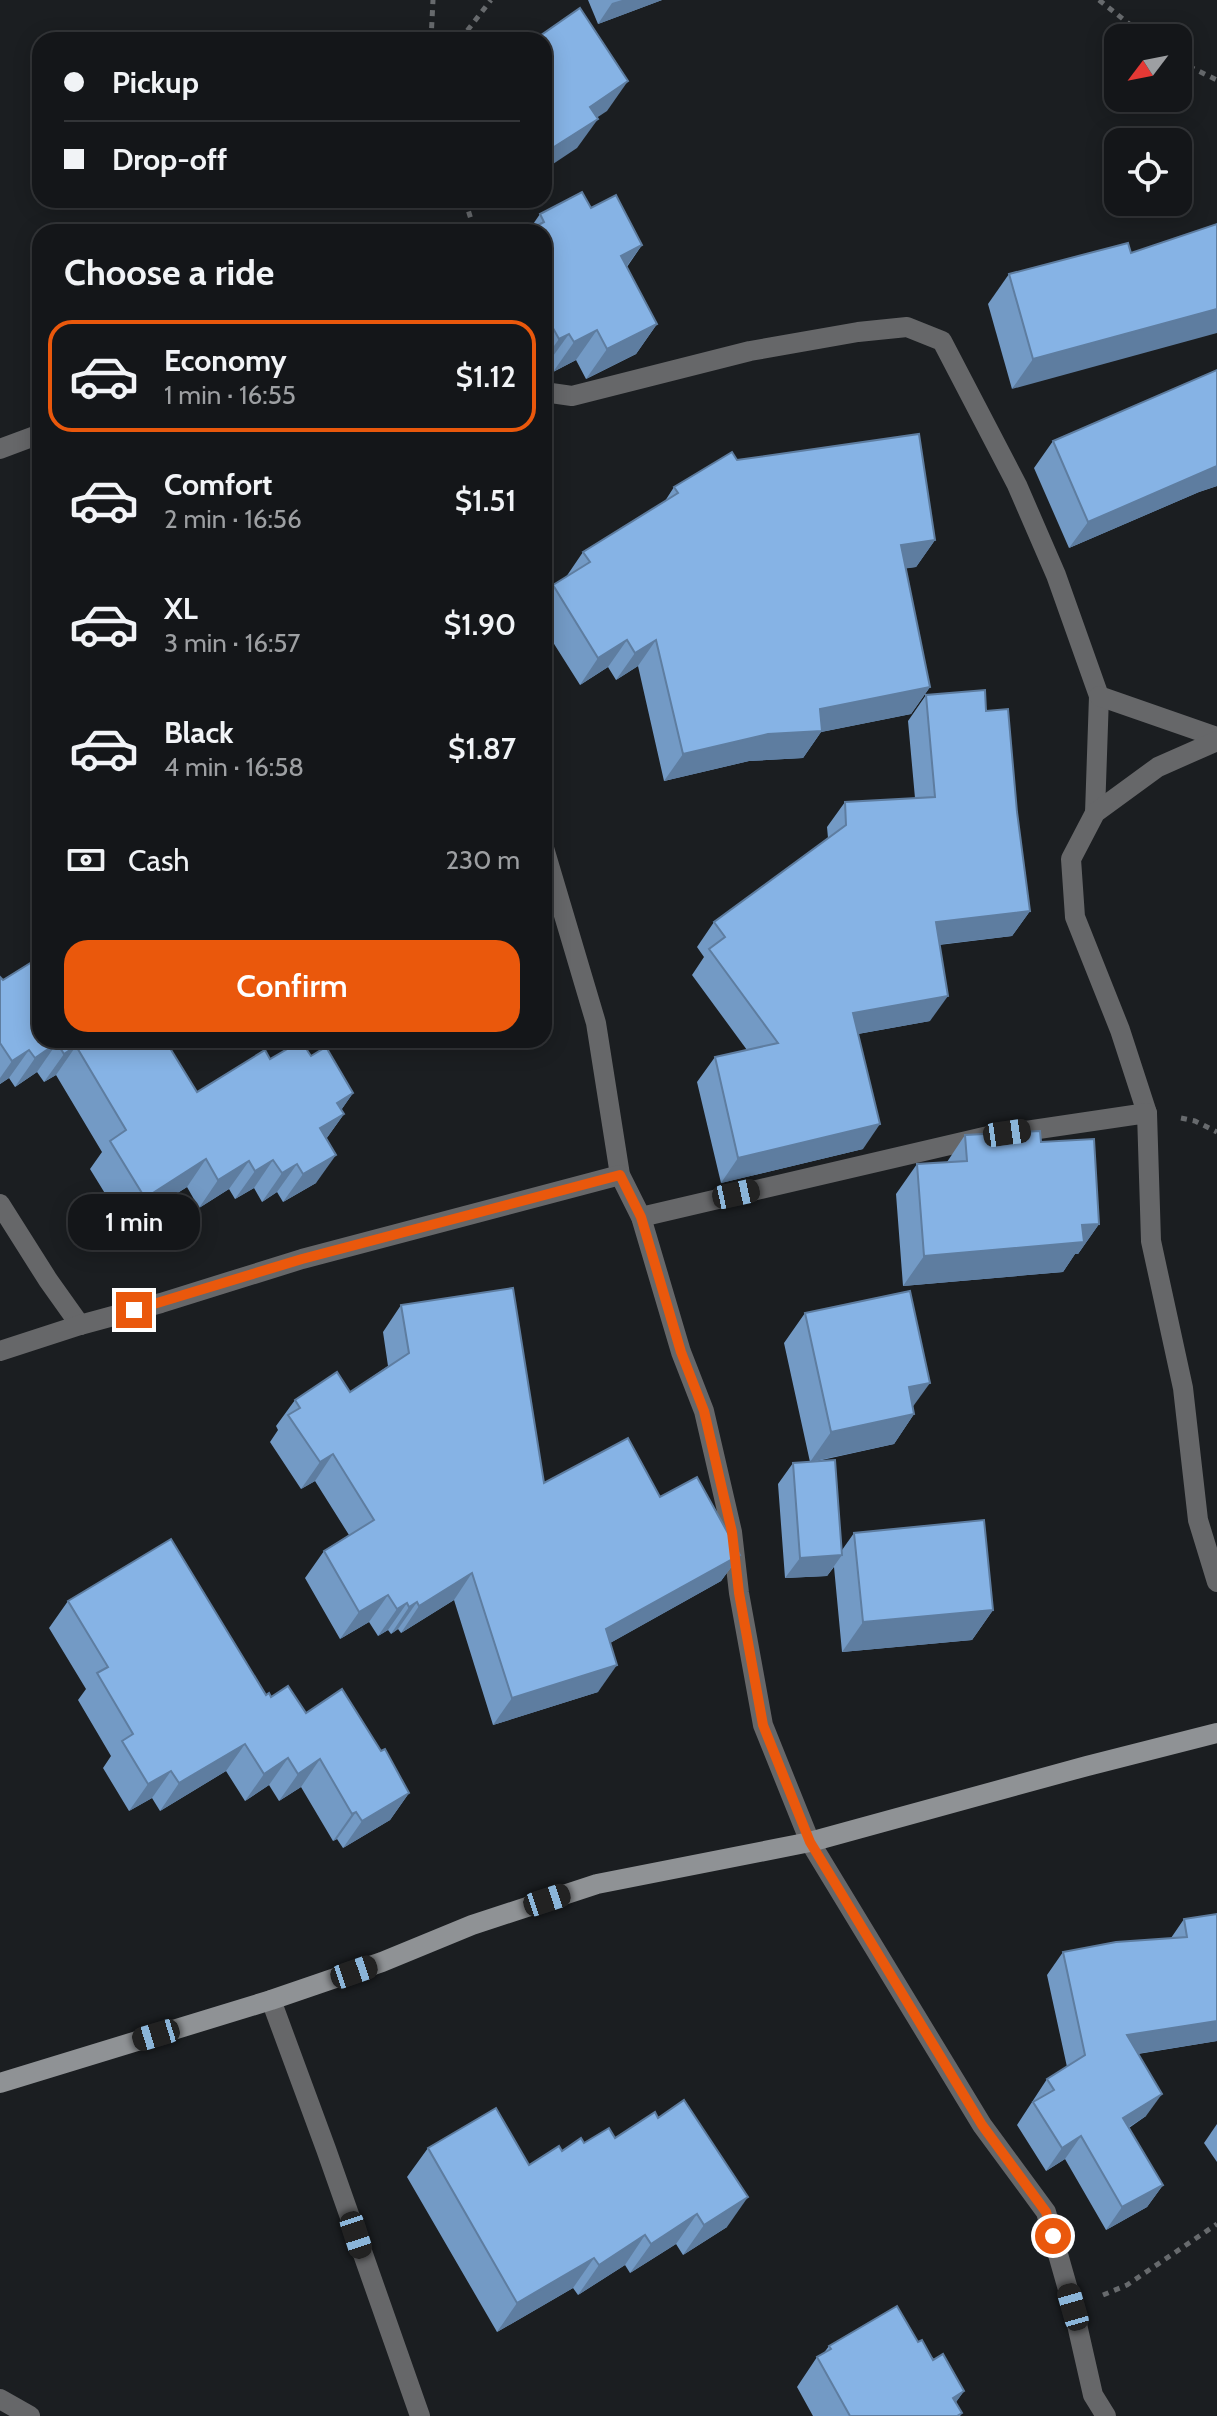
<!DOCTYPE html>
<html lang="en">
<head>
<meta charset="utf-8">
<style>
  body { margin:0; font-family:Cabin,sans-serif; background:#212326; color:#f1f3f6; height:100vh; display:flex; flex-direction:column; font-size:30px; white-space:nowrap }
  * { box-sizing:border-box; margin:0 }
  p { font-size:26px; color:#9d9fa2 }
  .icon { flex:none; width:44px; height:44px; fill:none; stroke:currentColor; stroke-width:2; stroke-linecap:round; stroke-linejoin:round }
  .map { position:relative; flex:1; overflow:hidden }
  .drawer { position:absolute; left:32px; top:224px; width:520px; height:824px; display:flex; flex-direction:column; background:#141619; border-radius:24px; box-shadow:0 4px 20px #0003,0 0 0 2px #333538 }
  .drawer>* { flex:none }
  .guide { position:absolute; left:32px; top:32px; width:520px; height:176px; border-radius:24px; box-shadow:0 4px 20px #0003,0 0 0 2px #333538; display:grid; align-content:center; height:176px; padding:0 32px; background:#141619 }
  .needle { width:52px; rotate:238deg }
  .fabs { position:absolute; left:1104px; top:24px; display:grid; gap:16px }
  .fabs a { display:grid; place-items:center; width:88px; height:88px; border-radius:16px; background:#141619; box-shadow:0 4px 20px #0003,0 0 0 2px #333538; font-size:40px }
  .end { position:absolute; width:36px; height:36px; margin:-18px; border:10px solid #ea580c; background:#fff; box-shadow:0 0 0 4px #fff }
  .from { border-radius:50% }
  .bubble { position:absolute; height:56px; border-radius:24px; background:#141619; box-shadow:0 4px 20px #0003,0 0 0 2px #333538; font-size:26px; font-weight:600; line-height:56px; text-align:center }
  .car { position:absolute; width:24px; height:48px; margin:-24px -12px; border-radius:10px; box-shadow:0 0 6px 2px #0007; background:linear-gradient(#222 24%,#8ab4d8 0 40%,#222 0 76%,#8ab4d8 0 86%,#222 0) }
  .guide b { display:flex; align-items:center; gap:28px; height:76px; font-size:30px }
  .guide b+b { border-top:2px solid #333538 }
  .guide i { width:20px; height:20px; background:#f1f3f6 }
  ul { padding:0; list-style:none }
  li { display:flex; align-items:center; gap:24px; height:112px; margin:0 16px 12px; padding:0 16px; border:4px solid transparent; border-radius:24px }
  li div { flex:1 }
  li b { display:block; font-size:30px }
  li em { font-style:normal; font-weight:600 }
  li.current { border-color:#ea580c }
  li>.icon { width:72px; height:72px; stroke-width:1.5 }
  h2 { padding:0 32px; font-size:36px; line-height:96px }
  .pay { display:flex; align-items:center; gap:20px; height:88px; padding:0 32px; font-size:30px }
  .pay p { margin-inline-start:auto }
  .button { display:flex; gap:16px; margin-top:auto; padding:16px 32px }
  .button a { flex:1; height:92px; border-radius:24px; background:#ea580c; color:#fff; font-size:32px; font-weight:600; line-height:92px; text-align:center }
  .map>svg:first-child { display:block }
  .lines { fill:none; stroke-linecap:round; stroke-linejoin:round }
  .path { stroke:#676a6d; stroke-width:5; stroke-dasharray:6 6; stroke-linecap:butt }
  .street { stroke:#666769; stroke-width:20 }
  .secondary { stroke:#8f9295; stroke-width:20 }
  .wall { fill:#739ac5 }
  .shaded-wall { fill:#5e7da0 }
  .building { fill:#86b3e5; stroke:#5e7da0; stroke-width:2 }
  .route { stroke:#ea580c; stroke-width:10 }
</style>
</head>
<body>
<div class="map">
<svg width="1217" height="2416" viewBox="0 0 1217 2416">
  <rect width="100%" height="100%" fill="#1b1e21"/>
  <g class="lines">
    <g class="path">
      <path d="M1099,0L1147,38"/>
      <path d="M431,40L433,0"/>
      <path d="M460,40L491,0"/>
      <path d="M1178,61L1217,80"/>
      <path d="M465,200L475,232"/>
      <path d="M1181,1118L1195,1121L1217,1132"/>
      <path d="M1103,2295L1127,2285L1217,2224"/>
    </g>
    <g class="street">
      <path d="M544,392L572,396L750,351L858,332L907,327L942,341L1017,485L1056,575L1099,696L1095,813"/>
      <path d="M0,449L40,434"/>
      <path d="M1099,696L1217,737"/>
      <path d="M544,848L596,1023L620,1175L641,1217L681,1352L704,1411L732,1532L739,1593L763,1725L810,1842L982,2125L1046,2212L1073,2307L1093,2395L1106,2416"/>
      <path d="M1147,1113L1120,1030L1075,917L1071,859L1095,813L1158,767L1217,741"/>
      <path d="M0,1204L48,1280L80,1325"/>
      <path d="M641,1217L984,1137L1147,1113L1151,1241L1183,1388L1198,1520L1217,1582"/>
      <path d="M0,1351L80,1325L161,1303L302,1259L620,1175"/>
      <path d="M271,2000L326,2149L420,2416"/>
      <path d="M0,2399L30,2416"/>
    </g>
    <path class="secondary" d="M0,2083L271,2000L382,1962L472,1925L597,1884L810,1842L1087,1766L1217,1733"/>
  </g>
  <g class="wall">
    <path d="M588,0H662L598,24Z"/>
    <path d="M591,208L642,245L627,267L657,324L636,354L586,379L576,360L553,372L548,363L544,366V232L529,230L540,214Z"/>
    <path d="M1131,253L1012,389L988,304L1009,274Z"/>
    <path d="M1217,370V486L1199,492L1069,548L1034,468L1053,441Z"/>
    <path d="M737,460L935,540L916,567L906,568L930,687L911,714L821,732L803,758L749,761L664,781L638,666L616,680L608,667L580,685L544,628V597L553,585L566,577L583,552L665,501L674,487Z"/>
    <path d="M926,695L986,711L1017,812L1030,911L1012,936L939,945L930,1021L858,1034L863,1149L721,1183L697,1082L715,1057L747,1050L692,975L704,957L697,947L714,922L828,838L827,827L845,802L915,798L908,721Z"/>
    <path d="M0,977L3,980L165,1040L197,1092L270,1059L311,1056L353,1093L341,1110L344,1114L326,1139L316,1183L283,1202L277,1192L262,1202L254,1188L235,1199L229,1189L199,1208L187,1187L125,1226L90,1169L102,1152L56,1075L44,1082L37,1072L15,1087L9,1078L0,1084Z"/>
    <path d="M965,1135L1041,1142L1099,1224L1078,1254H1075L1063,1272L903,1286L896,1194L917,1164L947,1162Z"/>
    <path d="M401,1305L544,1483L660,1497L740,1555L721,1581L610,1643L598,1692L493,1725L454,1600L401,1633L398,1629L391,1634L388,1630L378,1636L369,1622L340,1639L305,1578L324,1551L349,1535L315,1481L301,1489L270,1442L278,1430L276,1426L295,1400L350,1392L388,1366L383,1332Z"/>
    <path d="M805,1313L913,1407L914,1414L894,1444L813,1462L842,1550L854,1533L993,1610L972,1640L842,1652L834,1567L827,1576L785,1578L778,1484L793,1463L810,1462L784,1343Z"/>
    <path d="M68,1601L306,1713L381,1751L409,1793L390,1820L343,1848L337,1839L333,1841L301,1787L279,1801L269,1785L245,1801L226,1771L160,1811L152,1798L129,1811L103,1768L111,1756L78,1700L86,1689L49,1628Z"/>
    <path d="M1217,1914V2041L1138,2054L1146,2116L1129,2128L1163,2185L1147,2207L1106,2230L1065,2159L1046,2171L1017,2125L1047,2079L1067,2067L1047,1975L1063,1952L1171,1938L1184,1919Z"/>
    <path d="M1217,2124V2162L1204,2143Z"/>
    <path d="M615,2138L727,2227L683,2255L676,2244L630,2273L625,2265L578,2295L573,2288L497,2332L407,2177L428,2148L529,2165L584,2143Z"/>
    <path d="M918,2342L964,2391L956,2402L962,2413L960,2416H813L797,2387L817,2357L823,2354L829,2346Z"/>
  </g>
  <g class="shaded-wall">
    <path d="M622,0H662L598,24L612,3Z"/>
    <path d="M628,81L607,111L569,136L590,107Z"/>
    <path d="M598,119L577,148L544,170V155L546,152Z"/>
    <path d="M642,245L621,274V256Z"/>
    <path d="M1217,309V333L1012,389L1033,359Z"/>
    <path d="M657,324L636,354L586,379L607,349Z"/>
    <path d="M597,330L576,360L553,372L574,342Z"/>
    <path d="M569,334L548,363L544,366V360L559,339Z"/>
    <path d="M1217,466V486L1199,492L1069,548L1088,522Z"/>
    <path d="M935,540L916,567L882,572L901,545Z"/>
    <path d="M627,640L608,667L580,685L598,658Z"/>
    <path d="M656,640L638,666L616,680L635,653Z"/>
    <path d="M930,687L911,714L821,732L803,758L749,761L664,781L683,754L820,709Z"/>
    <path d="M1030,911L1012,936L918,947L936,922Z"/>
    <path d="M948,996L930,1021L835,1038L853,1013Z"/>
    <path d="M57,1043L37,1072L15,1087L35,1058Z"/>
    <path d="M76,1046L56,1075L44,1082L64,1054Z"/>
    <path d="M29,1050L9,1078L0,1084V1078L12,1061Z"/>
    <path d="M353,1093L335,1119L344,1114L324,1142L300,1156L337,1103Z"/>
    <path d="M880,1124L863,1149L721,1183L738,1158Z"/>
    <path d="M336,1155L316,1183L283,1202L303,1174Z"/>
    <path d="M206,1159L187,1187L125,1226L145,1198Z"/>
    <path d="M273,1160L254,1188L235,1199L255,1171Z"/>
    <path d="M249,1161L229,1189L199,1208L218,1180Z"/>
    <path d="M297,1164L277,1192L262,1202L282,1173Z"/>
    <path d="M1099,1224L1078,1254H1075L1063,1272L903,1286L924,1256L1082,1225Z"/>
    <path d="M930,1383L909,1412V1387Z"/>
    <path d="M914,1414L894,1444L810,1462L831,1432Z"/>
    <path d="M333,1454L315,1481L301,1489L320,1462Z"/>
    <path d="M740,1555L721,1581L587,1656L606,1629Z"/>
    <path d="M842,1555L827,1576L785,1578L800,1558Z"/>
    <path d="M472,1573L454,1600L401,1633L419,1606Z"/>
    <path d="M388,1595L369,1622L340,1639L359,1612Z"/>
    <path d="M417,1602L398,1629L391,1634L409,1607Z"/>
    <path d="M407,1603L388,1630L378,1636L397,1609Z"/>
    <path d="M993,1610L972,1640L842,1652L863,1622Z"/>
    <path d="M617,1665L598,1692L493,1725L512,1698Z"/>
    <path d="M245,1744L226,1771L160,1811L179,1783Z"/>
    <path d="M288,1758L269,1785L245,1801L264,1774Z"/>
    <path d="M320,1759L301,1787L279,1801L298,1774Z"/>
    <path d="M171,1771L152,1798L129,1811L148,1784Z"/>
    <path d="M409,1793L390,1820L343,1848L362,1821Z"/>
    <path d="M356,1812L337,1839L333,1841L352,1814Z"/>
    <path d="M1217,2021V2041L1111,2058L1127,2035Z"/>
    <path d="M1162,2094L1146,2116L1107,2141L1123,2118Z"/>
    <path d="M1081,2136L1065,2159L1046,2171L1062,2148Z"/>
    <path d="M1163,2185L1147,2207L1106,2230L1122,2207Z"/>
    <path d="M748,2197L727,2227L683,2255L704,2225Z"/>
    <path d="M697,2214L676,2244L630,2273L651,2244Z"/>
    <path d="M645,2235L625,2265L578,2295L599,2265Z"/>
    <path d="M594,2258L573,2288L497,2332L517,2303Z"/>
    <path d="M964,2391L946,2416L953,2398Z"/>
  </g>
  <g class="building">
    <path d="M580,8L628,81L590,107L598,119L546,152L544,150V40H534Z"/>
    <path d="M582,192L591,208L616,195L642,245L621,256L657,324L607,349L597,330L574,342L569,334L559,339L544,312V232H525L544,222L540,214Z"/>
    <path d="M1217,224V309L1033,359L1009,274L1128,243L1131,253Z"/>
    <path d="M1217,370V466L1088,522L1053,441Z"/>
    <path d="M919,434L935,540L901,545L930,687L820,709L822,731L768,734L683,754L656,640L635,653L627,640L598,658L553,585L590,562L583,552L678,493L674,487L732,452L737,460Z"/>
    <path d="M985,690L986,711L1008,709L1017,812L1030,911L936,922L948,996L853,1013L880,1124L738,1158L715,1057L778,1043L709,949L725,937L714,922L846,825L845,802L935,797L926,695Z"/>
    <path d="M40,957V1040H165L197,1092L265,1050L270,1059L301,1041L311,1056L326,1047L353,1093L337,1103L344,1114L320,1128L336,1155L303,1174L297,1164L282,1173L273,1160L255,1171L249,1161L218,1180L206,1159L145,1198L110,1141L126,1130L76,1046L64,1054L57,1043L35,1058L29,1050L12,1061L0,1043V977L3,980Z"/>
    <path d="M1040,1131L1041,1142L1094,1139L1099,1224L1082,1225L1084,1242L924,1256L917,1164L967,1161L965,1135Z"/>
    <path d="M513,1288L544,1483L628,1438L660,1497L697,1477L740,1555L606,1629L617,1665L512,1698L472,1573L419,1606L417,1602L409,1607L407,1603L397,1609L388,1595L359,1612L324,1551L374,1520L333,1454L320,1462L288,1415L300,1408L295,1400L337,1372L350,1392L409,1353L401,1305Z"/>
    <path d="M910,1291L930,1383L909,1387L914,1414L831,1432L805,1313Z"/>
    <path d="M835,1460L842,1555L800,1558L793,1463Z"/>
    <path d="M984,1520L993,1610L863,1622L854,1533Z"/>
    <path d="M171,1539L266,1695L269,1693L271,1697L288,1686L306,1713L342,1689L381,1751L385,1749L409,1793L362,1821L356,1812L352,1814L320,1759L298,1774L288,1758L264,1774L245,1744L179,1783L171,1771L148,1784L122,1741L133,1734L97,1673L108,1667L68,1601Z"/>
    <path d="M1217,1914V2021L1127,2035L1162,2094L1123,2118L1163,2185L1122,2207L1081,2136L1062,2148L1033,2102L1054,2090L1047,2079L1085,2055L1063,1952L1116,1942L1187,1937L1184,1919Z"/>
    <path d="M684,2100L748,2197L704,2225L697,2214L651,2244L645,2235L599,2265L594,2258L517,2303L428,2148L496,2108L529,2165L559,2146L562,2151L581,2138L584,2143L609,2128L615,2138L655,2112L658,2118Z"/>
    <path d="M897,2306L918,2342L922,2340L933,2360L943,2354L964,2391L953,2398L962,2413L957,2416H850L817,2357L831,2349L829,2346Z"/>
  </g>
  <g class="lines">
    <path class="route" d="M134,1310L302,1259L620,1175L641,1217L681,1352L704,1411L732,1532L739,1593L763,1725L810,1842L982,2125L1046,2212L1053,2236"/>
  </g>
</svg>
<div class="fabs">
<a><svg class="needle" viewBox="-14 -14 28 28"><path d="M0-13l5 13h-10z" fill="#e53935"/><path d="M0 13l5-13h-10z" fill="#9d9fa2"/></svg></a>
<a><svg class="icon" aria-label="locate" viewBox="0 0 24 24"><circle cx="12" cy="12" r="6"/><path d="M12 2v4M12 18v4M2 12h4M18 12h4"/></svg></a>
</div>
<i class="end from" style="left:1053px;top:2236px"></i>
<i class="end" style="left:134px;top:1310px"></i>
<div class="bubble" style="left:68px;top:1194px;width:132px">1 min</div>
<i class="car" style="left:1007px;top:1133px;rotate:82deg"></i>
<i class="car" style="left:736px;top:1194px;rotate:78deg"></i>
<i class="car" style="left:547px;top:1900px;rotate:72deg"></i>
<i class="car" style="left:354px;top:1972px;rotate:71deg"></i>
<i class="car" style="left:156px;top:2035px;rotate:253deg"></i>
<i class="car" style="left:356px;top:2235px;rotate:162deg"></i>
<i class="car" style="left:1073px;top:2307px;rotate:344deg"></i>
<div class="guide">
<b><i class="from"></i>Pickup</b>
<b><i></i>Drop-off</b>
</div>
<section class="drawer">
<h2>Choose a ride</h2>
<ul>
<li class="current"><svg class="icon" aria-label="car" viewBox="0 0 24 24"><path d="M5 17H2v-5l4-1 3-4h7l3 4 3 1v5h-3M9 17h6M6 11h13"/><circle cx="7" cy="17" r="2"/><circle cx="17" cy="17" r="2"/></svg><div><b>Economy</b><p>1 min · 16:55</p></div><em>$1.12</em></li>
<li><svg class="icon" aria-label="car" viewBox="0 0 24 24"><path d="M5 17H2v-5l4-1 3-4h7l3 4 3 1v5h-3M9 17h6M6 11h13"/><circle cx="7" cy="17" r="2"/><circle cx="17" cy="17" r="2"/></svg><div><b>Comfort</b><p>2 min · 16:56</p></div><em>$1.51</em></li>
<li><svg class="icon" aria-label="car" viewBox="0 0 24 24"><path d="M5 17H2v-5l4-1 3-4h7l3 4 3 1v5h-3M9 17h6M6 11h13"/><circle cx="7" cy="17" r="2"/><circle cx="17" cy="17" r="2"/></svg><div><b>XL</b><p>3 min · 16:57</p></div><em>$1.90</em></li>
<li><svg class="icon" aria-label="car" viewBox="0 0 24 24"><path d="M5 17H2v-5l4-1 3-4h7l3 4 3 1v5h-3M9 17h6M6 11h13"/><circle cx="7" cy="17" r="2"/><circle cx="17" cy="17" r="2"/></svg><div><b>Black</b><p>4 min · 16:58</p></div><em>$1.87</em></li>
</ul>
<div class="pay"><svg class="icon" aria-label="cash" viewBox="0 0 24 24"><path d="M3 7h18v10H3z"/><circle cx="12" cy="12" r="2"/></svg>Cash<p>230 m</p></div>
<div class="button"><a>Confirm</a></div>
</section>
</div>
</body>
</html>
